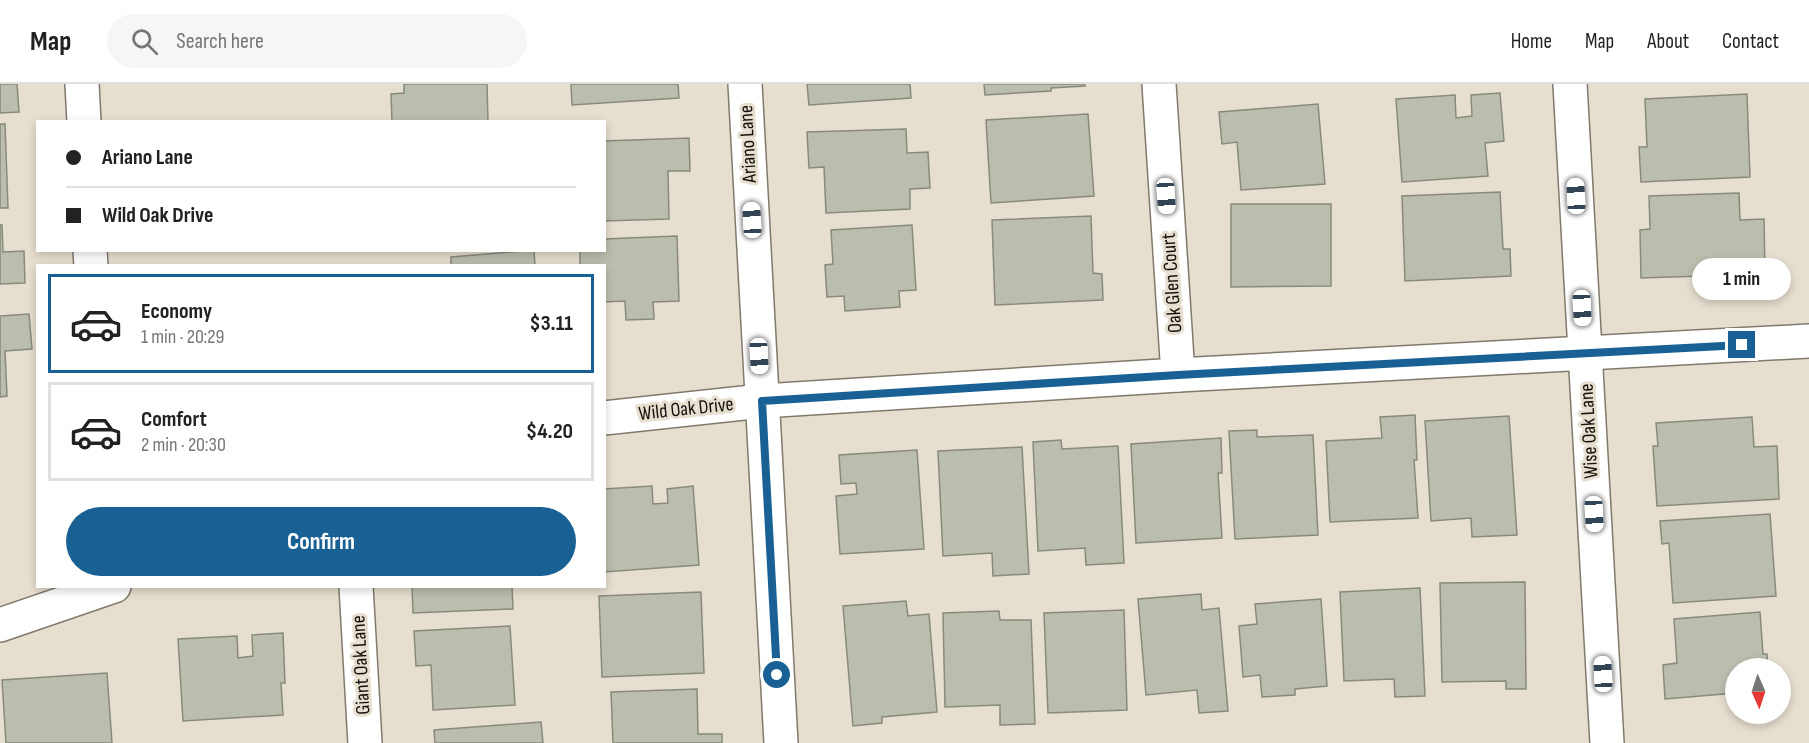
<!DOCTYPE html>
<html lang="en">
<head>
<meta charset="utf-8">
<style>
  body { margin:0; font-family:"Sofia Sans Condensed",sans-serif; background:#f6f6f6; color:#222; height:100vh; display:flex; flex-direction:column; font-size:22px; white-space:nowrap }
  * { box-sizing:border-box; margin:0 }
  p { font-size:20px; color:#767676 }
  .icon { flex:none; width:33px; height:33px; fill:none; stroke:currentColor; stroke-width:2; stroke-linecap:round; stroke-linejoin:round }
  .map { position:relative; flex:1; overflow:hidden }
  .drawer { position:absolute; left:36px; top:180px; width:570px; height:324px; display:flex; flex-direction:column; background:#fff; border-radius:0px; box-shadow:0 3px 9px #0003 }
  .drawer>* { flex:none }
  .banner { position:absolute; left:36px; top:36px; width:570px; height:132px; border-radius:0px; box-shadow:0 3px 9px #0003; display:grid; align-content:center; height:132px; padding:0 30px; background:#fff }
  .needle { width:39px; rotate:177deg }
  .fabs { position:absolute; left:1725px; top:574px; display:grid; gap:12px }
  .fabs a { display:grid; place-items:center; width:66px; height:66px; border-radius:50%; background:#fff; box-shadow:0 3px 9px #0003; font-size:30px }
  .end { position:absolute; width:27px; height:27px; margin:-14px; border:8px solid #196194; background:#fff; box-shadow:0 0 0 3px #fff }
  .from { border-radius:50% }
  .bubble { position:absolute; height:42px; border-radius:21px; background:#fff; box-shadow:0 3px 9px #0003; font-size:20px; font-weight:700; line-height:42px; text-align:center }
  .car { position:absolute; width:18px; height:36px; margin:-18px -9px; border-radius:8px; box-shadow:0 0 4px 2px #0007; background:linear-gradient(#fff 24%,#345 0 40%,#fff 0 76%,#345 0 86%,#fff 0) }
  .banner b { display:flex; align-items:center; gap:21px; height:57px; font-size:22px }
  .banner b+b { border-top:2px solid #e0e0e0 }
  .banner i { width:15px; height:15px; background:#222 }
  ul { padding:10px 0 0; list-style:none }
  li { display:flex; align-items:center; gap:18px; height:99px; margin:0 12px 9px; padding:0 18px; border:3px solid #e0e0e0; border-radius:0px }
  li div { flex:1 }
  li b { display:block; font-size:22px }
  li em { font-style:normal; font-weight:700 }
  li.selected { border-color:#196194 }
  li>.icon { width:54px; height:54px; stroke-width:1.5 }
  .primary-button { display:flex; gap:12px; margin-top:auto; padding:12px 30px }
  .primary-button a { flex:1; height:69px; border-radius:36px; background:#196194; color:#fff; font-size:24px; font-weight:700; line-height:69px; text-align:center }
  header { display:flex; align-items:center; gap:36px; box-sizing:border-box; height:84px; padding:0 30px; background:#fff; border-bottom:2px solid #e0e0e0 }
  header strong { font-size:28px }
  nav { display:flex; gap:33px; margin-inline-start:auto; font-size:21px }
  .search { width:420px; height:54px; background:#f6f6f6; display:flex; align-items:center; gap:15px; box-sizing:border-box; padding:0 21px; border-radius:33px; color:#767676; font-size:22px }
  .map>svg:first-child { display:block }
  .building { fill:#bbbeae; stroke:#888b7c; stroke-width:1.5 }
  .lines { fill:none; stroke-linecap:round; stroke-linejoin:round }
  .minor-casing { stroke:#817a6c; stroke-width:36 }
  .minor { stroke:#fff; stroke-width:33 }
  .route { stroke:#196194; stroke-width:8 }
  .labels { text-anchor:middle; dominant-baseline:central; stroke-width:6; stroke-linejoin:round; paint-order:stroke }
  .street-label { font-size:20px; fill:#12100b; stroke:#e6decf }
</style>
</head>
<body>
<header>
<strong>Map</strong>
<div class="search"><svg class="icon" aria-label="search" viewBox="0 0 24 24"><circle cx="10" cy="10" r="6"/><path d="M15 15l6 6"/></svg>Search here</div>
<nav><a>Home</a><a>Map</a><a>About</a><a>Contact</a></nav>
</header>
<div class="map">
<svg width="1809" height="659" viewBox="0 0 1809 659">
  <rect width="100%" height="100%" fill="#e6decf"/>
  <g class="building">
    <path d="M0,0H17L19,28L0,29Z"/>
    <path d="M404,0H487L488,38H392L391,10L404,9Z"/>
    <path d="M571,0H678L679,14L572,21Z"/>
    <path d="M807,0H910L911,14L809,21Z"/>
    <path d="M984,0H1085V2L1051,4V7L985,11Z"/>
    <path d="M1500,9L1504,57L1485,59L1488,92L1402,98L1396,15L1455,11L1456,34L1472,32L1471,11Z"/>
    <path d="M1747,10L1750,93L1641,98L1639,63H1647L1645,15Z"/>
    <path d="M1318,20L1325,100L1241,106L1237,58L1222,60L1219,28Z"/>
    <path d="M1088,30L1094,112L991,119L986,36Z"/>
    <path d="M0,40H5L8,124H0Z"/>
    <path d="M906,45L907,69L928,68L930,104L910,105V125L826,129L824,83L809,84L807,48Z"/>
    <path d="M689,54L690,87H668L669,135L604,137V57Z"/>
    <path d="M1500,108L1503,165H1510L1511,192L1405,197L1402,112Z"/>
    <path d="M1739,109L1740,136L1764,135L1765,190L1641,194L1640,146L1650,145L1649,112Z"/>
    <path d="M1231,120H1331V202L1231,203Z"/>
    <path d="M1091,132L1093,189L1102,190L1103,216L995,221L992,136Z"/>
    <path d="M0,141H2L3,168L24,167L25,199L0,200Z"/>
    <path d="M912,141L916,206L899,207L900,223L845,227L844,212L827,213L825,181L833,180L831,146Z"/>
    <path d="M677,152L679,217L653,218L654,235L626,236L625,217L604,218V182H580V166H604V155Z"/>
    <path d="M534,166L535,182H451V173Z"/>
    <path d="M29,230L32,265L5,267L7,312L0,313V232Z"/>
    <path d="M1415,331L1417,376H1414L1418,434L1330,438L1326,357L1382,354L1380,333Z"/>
    <path d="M1509,332L1517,451L1472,453L1471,434L1431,437L1425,337Z"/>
    <path d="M1752,333L1754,363L1777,362L1779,415L1657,422L1653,362H1658L1656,339Z"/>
    <path d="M1257,346V353L1313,351L1318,451L1235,455L1229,347Z"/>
    <path d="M1221,354L1222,389H1218L1222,454L1136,459L1131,360Z"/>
    <path d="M1061,356L1062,365L1118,362L1124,479L1086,481L1085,464L1038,467L1033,358Z"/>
    <path d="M1022,363L1029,490L993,492L992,469L943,472L938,367Z"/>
    <path d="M917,366L924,465L840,470L836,412L857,410L856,399L841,400L839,371Z"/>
    <path d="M652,402L653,420L668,419L667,405L693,402L699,481L604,488V405Z"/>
    <path d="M1770,430L1776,512L1673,519L1669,459L1662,460L1660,437Z"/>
    <path d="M1525,498L1526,605H1506V597L1442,598L1440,499Z"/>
    <path d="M412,502H512L513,525L413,529Z"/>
    <path d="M1420,504L1425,612L1395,613L1394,595L1344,597L1340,508Z"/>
    <path d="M701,508L704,589L602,593L599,512Z"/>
    <path d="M1201,510L1202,526L1219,524L1228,627L1199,629L1197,606L1146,611L1138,515Z"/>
    <path d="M1321,515L1327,602L1295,605V611L1262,613L1260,591L1243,593L1239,542L1257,540L1255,520Z"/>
    <path d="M906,517L908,532L929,530L937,628L882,633V639L853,642L843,522Z"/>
    <path d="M1124,526L1127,626L1048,629L1044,529Z"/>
    <path d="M999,527L1000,536H1031L1035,640L1000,641V621L945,623L943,529Z"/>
    <path d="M1760,528L1763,570H1767L1768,585H1736V609L1665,615L1663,581L1677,579L1674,535Z"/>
    <path d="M510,542L515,621L433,626L431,581L416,582L414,547Z"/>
    <path d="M283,549L285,599H281L283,631L183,637L178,555L237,552L238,574L253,572L252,551Z"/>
    <path d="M107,589L112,659H6L2,596Z"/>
    <path d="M697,605L698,650H722V659H613L611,608Z"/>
    <path d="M541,638L543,659H435L434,646Z"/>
  </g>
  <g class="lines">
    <g class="minor-casing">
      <g id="minor">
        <path d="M82,0L84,38"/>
        <path d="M745,0L781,659"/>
        <path d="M1159,0L1178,291"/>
        <path d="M1570,0L1607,659"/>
        <path d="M90,166L91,182"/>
        <path d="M604,334L762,317L1178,291L1809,257"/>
        <path d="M356,502L365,659"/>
        <path d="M0,541L114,502"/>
      </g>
    </g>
    <use href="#minor" class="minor"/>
  </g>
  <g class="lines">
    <path class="route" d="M777,591L762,317L1178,291L1742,261"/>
  </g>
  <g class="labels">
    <g class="street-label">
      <text transform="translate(748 60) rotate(-93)">Ariano Lane</text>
      <text transform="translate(1172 199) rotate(-94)">Oak Glen Court</text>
      <text transform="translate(686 325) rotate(-6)">Wild Oak Drive</text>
      <text transform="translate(1589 347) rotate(-93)">Wise Oak Lane</text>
      <text transform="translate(361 581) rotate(-93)">Giant Oak Lane</text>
    </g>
  </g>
</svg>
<div class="fabs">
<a><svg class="needle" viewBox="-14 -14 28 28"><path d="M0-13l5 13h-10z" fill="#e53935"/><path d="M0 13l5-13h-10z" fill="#767676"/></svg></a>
</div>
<i class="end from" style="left:777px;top:591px"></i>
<i class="end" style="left:1742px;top:261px"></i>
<div class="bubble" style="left:1692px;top:174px;width:99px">1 min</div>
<i class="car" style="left:1166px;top:112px;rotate:176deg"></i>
<i class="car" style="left:1576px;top:112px;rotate:357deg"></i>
<i class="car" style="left:752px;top:136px;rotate:357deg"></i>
<i class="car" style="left:1582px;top:224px;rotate:177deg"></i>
<i class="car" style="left:759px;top:272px;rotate:177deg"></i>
<i class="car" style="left:1594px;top:430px;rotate:177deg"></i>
<i class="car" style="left:1603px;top:590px;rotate:357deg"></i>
<div class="banner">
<b><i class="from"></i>Ariano Lane</b>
<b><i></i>Wild Oak Drive</b>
</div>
<section class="drawer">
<ul>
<li class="selected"><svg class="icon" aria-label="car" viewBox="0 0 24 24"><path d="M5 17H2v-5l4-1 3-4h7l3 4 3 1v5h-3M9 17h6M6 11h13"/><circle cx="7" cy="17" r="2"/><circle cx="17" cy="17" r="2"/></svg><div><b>Economy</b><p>1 min · 20:29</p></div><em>$3.11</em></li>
<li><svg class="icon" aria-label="car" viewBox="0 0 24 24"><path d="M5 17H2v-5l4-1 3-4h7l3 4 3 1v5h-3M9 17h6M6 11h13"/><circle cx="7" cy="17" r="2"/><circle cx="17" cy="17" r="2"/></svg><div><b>Comfort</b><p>2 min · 20:30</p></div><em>$4.20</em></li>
</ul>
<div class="primary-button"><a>Confirm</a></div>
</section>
</div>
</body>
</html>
